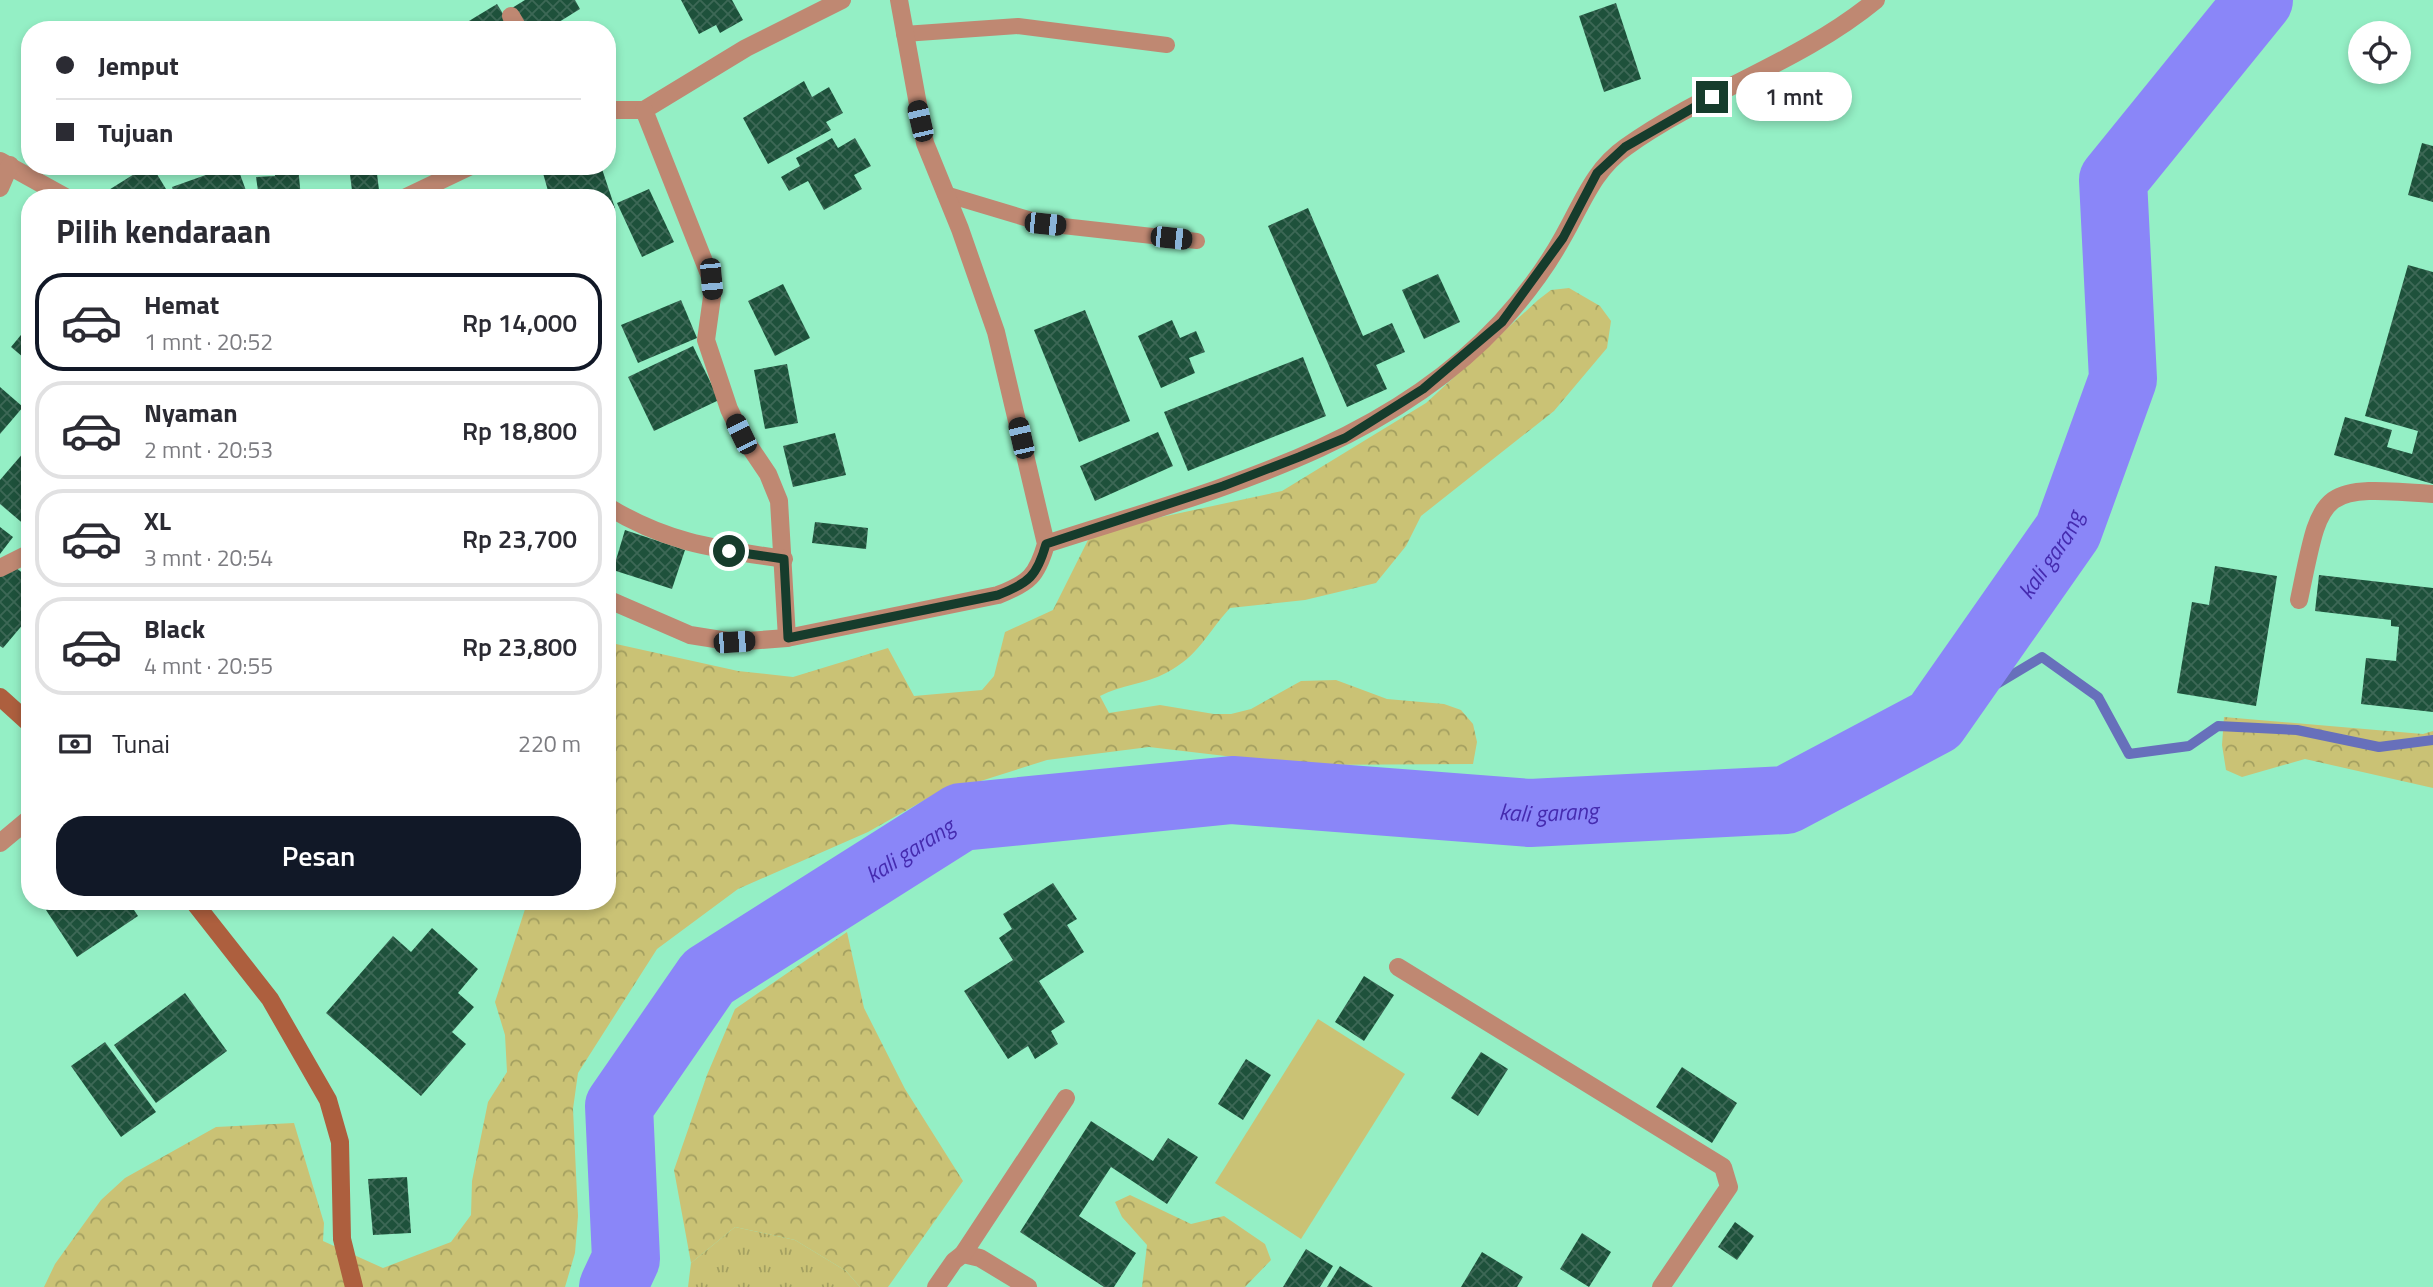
<!DOCTYPE html>
<html lang="id">
<head>
<meta charset="utf-8">
<style>
  body { margin:0; font-family:"Titillium Web",sans-serif; background:#f7f7f7; color:#2b2b33; height:100vh; display:flex; flex-direction:column; font-size:26px; white-space:nowrap }
  * { box-sizing:border-box; margin:0 }
  p { font-size:23px; color:#7c7c81 }
  .icon { flex:none; width:38px; height:38px; fill:none; stroke:currentColor; stroke-width:2; stroke-linecap:round; stroke-linejoin:round }
  .map { position:relative; flex:1; overflow:hidden }
  .panel { position:absolute; left:21px; top:189px; width:595px; height:721px; display:flex; flex-direction:column; background:#fff; border-radius:28px; box-shadow:0 4px 10px #0003 }
  .panel>* { flex:none }
  .guide { position:absolute; left:21px; top:21px; width:595px; height:154px; border-radius:28px; box-shadow:0 4px 10px #0003; display:grid; align-content:center; height:154px; padding:0 35px; background:#fff }
  .controls { position:absolute; left:2348px; top:21px; display:grid; gap:14px }
  .controls a { display:grid; place-items:center; width:63px; height:63px; border-radius:50%; background:#fff; box-shadow:0 4px 10px #0003; font-size:35px }
  .end { position:absolute; width:32px; height:32px; margin:-16px; border:9px solid #163c2c; background:#fff; box-shadow:0 0 0 4px #fff }
  .from { border-radius:50% }
  .bubble { position:absolute; height:49px; border-radius:24px; background:#fff; box-shadow:0 4px 10px #0003; font-size:23px; font-weight:600; line-height:49px; text-align:center }
  .car { position:absolute; width:21px; height:42px; margin:-21px -10px; border-radius:9px; box-shadow:0 0 5px 2px #0007; background:linear-gradient(#222 24%,#8ab4d8 0 40%,#222 0 76%,#8ab4d8 0 86%,#222 0) }
  .guide b { display:flex; align-items:center; gap:24px; height:66px; font-size:26px }
  .guide b+b { border-top:2px solid #e1e1e2 }
  .guide i { width:18px; height:18px; background:#2b2b33 }
  ul { padding:0; list-style:none }
  li { display:flex; align-items:center; gap:21px; height:98px; margin:0 14px 10px; padding:0 21px; border:4px solid #e1e1e2; border-radius:28px }
  li div { flex:1 }
  li b { display:block; font-size:26px }
  li em { font-style:normal; font-weight:600 }
  li.on { border-color:#111827 }
  li>.icon { width:63px; height:63px; stroke-width:1.5 }
  h2 { padding:0 35px; font-size:32px; line-height:84px }
  .pay { display:flex; align-items:center; gap:18px; height:77px; padding:0 35px; font-size:26px }
  .pay p { margin-inline-start:auto }
  .cta { display:flex; gap:14px; margin-top:auto; padding:14px 35px }
  .cta a { flex:1; height:80px; border-radius:28px; background:#111827; color:#fff; font-size:28px; font-weight:600; line-height:80px; text-align:center }
  .map>svg:first-child { display:block }
  .grass { fill:url(#grass-tufts) }
  .forest { fill:url(#forest-crowns) }
  .park { fill:#cac275 }
  .lines { fill:none; stroke-linecap:round; stroke-linejoin:round }
  .stream { stroke:#6770bb; stroke-width:10 }
  .river { stroke:#8a86f8; stroke-width:68 }
  .building { fill:url(#building-cross-hatch) }
  .lane { stroke:#bf8872; stroke-width:16 }
  .street { stroke:#bf8872; stroke-width:18 }
  .secondary { stroke:#ad5f3e; stroke-width:18 }
  .route { stroke:#163c2c; stroke-width:9 }
  .labels { text-anchor:middle; dominant-baseline:central; stroke-width:7; stroke-linejoin:round; paint-order:stroke }
  .water-label { font-size:23px; font-style:italic; fill:#452baf; stroke:#a1fdd1 }
</style>
</head>
<body>
<div class="map">
<svg width="2433" height="1287" viewBox="0 0 2433 1287">
  <defs>
    <pattern id="grass-tufts" width="24" height="20" patternUnits="userSpaceOnUse" patternTransform="scale(1.75)"><rect width="24" height="20" fill="#cac275"/><path d="M3 7l-1-3M5 7V3M7 7l1-3M15 17l-1-3M17 17v-4M19 17l1-3" fill="none" stroke="#a39f60"/></pattern>
    <pattern id="forest-crowns" width="20" height="18" patternUnits="userSpaceOnUse" patternTransform="scale(1.75)"><rect width="20" height="18" fill="#cac275"/><path d="M2 6a3 3 0 1 1 6 0M12 15a3 3 0 1 1 6 0" fill="none" stroke="#a39f60"/></pattern>
    <pattern id="building-cross-hatch" width="8" height="8" patternUnits="userSpaceOnUse" patternTransform="scale(1.75)"><rect width="8" height="8" fill="#1e513b"/><path d="M0 0l8 8M0 8l8-8" fill="none" stroke="#3d6856"/></pattern>
  </defs>
  <rect width="100%" height="100%" fill="#94efc5"/>
  <path class="grass" d="M735,1227L795,1240L846,1271L860,1287H688L691,1263Z"/>
  <g class="forest">
    <path d="M1569,288L1600,306L1611,321L1607,348L1554,411L1421,516L1406,546L1376,583L1305,600L1230,608C1207,633 1199,656 1166,673C1145,684 1121,685 1100,696L1109,713L1160,705L1214,714H1231L1251,709L1301,681L1336,680L1387,699L1444,704L1461,710L1473,724L1477,742L1473,764L1302,765L1149,747L1047,760L930,797L868,832L738,889L657,949L578,1073L573,1109L578,1216L575,1253L565,1287H44L55,1264L101,1200L125,1178L216,1127L294,1123L324,1223L323,1241L383,1268L451,1242L471,1215L472,1181L488,1102L507,1072L505,1035L495,1002L527,903L607,901V642L738,671L793,677L888,648L914,696L982,690L994,676L1005,632L1053,610L1092,532L1282,491L1426,403L1538,300L1551,290Z"/>
    <path d="M2224,717L2423,734L2433,731V788L2305,759L2242,777L2226,770L2222,745Z"/>
    <path d="M847,932L864,1008L905,1089L963,1181L888,1287H860L846,1271L795,1240L735,1227L691,1263L674,1170L707,1075L735,1009Z"/>
    <path d="M1130,1195L1191,1224L1224,1216L1265,1244L1271,1260L1245,1287H1142L1147,1245L1122,1217L1115,1202Z"/>
  </g>
  <path class="park" d="M1318,1019L1405,1074L1301,1239L1215,1183Z"/>
  <g class="lines">
    <path class="stream" d="M1935,721L2042,657L2098,697L2129,754L2189,746L2218,726L2297,730L2379,747L2433,740"/>
    <path class="river" id="s1" d="M613,1287L626,1259L619,1106L708,977L961,817L1232,790L1530,813L1786,800L1935,721L2068,531L2123,379L2113,180L2259,0"/>
  </g>
  <g class="building">
    <path d="M525,0H575L580,9L546,30H525L512,8Z"/>
    <path d="M681,0H732L743,20L720,33L716,25L699,34Z"/>
    <path d="M1616,3L1641,79L1604,92L1579,16Z"/>
    <path d="M497,4L513,30H454Z"/>
    <path d="M804,81L812,97L829,87L843,113L826,122L831,130L768,164L743,118Z"/>
    <path d="M832,138L838,148L855,138L871,166L854,175L862,189L824,210L808,181L789,191L781,177L800,166L796,158Z"/>
    <path d="M2422,143L2433,146V202L2408,195Z"/>
    <path d="M147,166H152L166,189L152,198H96Z"/>
    <path d="M231,166H237L248,196L176,198L172,187Z"/>
    <path d="M274,166H298L301,198H259L256,177L275,176Z"/>
    <path d="M376,166L380,198H353L349,167Z"/>
    <path d="M541,166H601L615,208L607,210V198H550Z"/>
    <path d="M649,189L674,242L642,257L617,203Z"/>
    <path d="M1308,208L1363,336L1392,323L1405,352L1376,365L1387,389L1347,407L1268,226Z"/>
    <path d="M2408,265L2433,272V484L2334,455L2345,417L2392,430L2387,447L2412,454L2418,431L2365,416Z"/>
    <path d="M1438,274L1460,322L1424,339L1402,290Z"/>
    <path d="M783,284L810,338L775,356L748,301Z"/>
    <path d="M681,300L697,338L638,363L621,325Z"/>
    <path d="M1085,310L1130,421L1079,442L1034,330Z"/>
    <path d="M1172,320L1180,338L1196,331L1205,352L1189,358L1195,373L1161,388L1138,336Z"/>
    <path d="M30,324V363L11,347Z"/>
    <path d="M693,346L719,400L654,431L628,377Z"/>
    <path d="M1303,357L1326,416L1188,471L1164,412Z"/>
    <path d="M787,364L798,423L765,429L754,370Z"/>
    <path d="M0,387L23,407L0,434Z"/>
    <path d="M1158,432L1173,466L1095,501L1080,466Z"/>
    <path d="M835,433L846,475L793,487L783,446Z"/>
    <path d="M30,445V522L26,526L0,504V480Z"/>
    <path d="M815,522L868,528L866,549L812,543Z"/>
    <path d="M0,527L13,537L0,554Z"/>
    <path d="M625,530L685,550L672,589L613,570Z"/>
    <path d="M10,563L30,579V616L3,648L0,646V575Z"/>
    <path d="M2215,566L2277,576L2256,706L2177,693L2192,602L2209,605Z"/>
    <path d="M2319,575L2433,588V712L2361,704L2366,658L2396,661L2399,627L2391,626V620L2315,611Z"/>
    <path d="M1053,883L1077,919L1067,925L1084,952L1039,981L1065,1022L1051,1031L1058,1044L1035,1059L1028,1046L1008,1059L964,991L1013,960L999,938L1012,929L1003,914Z"/>
    <path d="M59,901H128L138,916L77,957L46,910Z"/>
    <path d="M432,928L478,969L458,993L474,1007L452,1032L466,1044L421,1096L326,1013L393,936L411,952Z"/>
    <path d="M1364,976L1394,995L1364,1041L1335,1022Z"/>
    <path d="M185,993L227,1051L156,1103L114,1045Z"/>
    <path d="M105,1042L156,1112L121,1137L71,1066Z"/>
    <path d="M1481,1052L1508,1069L1478,1116L1451,1098Z"/>
    <path d="M1246,1059L1271,1075L1243,1120L1218,1104Z"/>
    <path d="M1682,1067L1737,1103L1712,1143L1656,1107Z"/>
    <path d="M1091,1121L1153,1161L1168,1138L1198,1157L1167,1204L1111,1167L1079,1216L1136,1253L1114,1287H1104L1020,1232Z"/>
    <path d="M407,1177L411,1233L373,1235L368,1179Z"/>
    <path d="M1735,1222L1754,1236L1737,1260L1718,1247Z"/>
    <path d="M1582,1233L1611,1252L1589,1287L1560,1269Z"/>
    <path d="M1306,1249L1333,1266L1320,1287H1283Z"/>
    <path d="M1482,1252L1523,1277L1517,1287H1461Z"/>
    <path d="M1340,1266L1373,1287H1327Z"/>
  </g>
  <g class="lines">
    <g class="lane">
      <path d="M904,34L1018,26L1167,45"/>
      <path d="M945,194L1045,224L1197,241"/>
    </g>
    <g class="street">
      <path d="M511,16L519,30"/>
      <path d="M607,110H644L746,48L842,0"/>
      <path d="M644,110L711,279L712,297L706,340L729,409L741,434L768,474L779,501L787,638"/>
      <path d="M0,161L67,198"/>
      <path d="M0,188L10,165"/>
      <path d="M404,198L471,166"/>
      <path d="M607,506C666,543 717,549 784,559"/>
      <path d="M1046,544C1206,492 1383,450 1501,322C1524,297 1547,266 1563,237C1582,204 1593,170 1626,147C1704,91 1801,62 1876,0"/>
      <path d="M0,568L30,553"/>
      <path d="M607,599L690,635L734,642L787,638L998,595C1029,583 1037,576 1046,544L996,332L960,229L925,143L899,0"/>
      <path d="M2299,600C2322,489 2317,485 2433,494"/>
      <path d="M0,843L30,818"/>
      <path d="M1398,967L1723,1167L1729,1187L1661,1287"/>
      <path d="M963,1254L980,1258L1028,1287"/>
      <path d="M936,1287L954,1261L963,1254L1066,1098"/>
    </g>
    <g class="secondary">
      <path d="M0,697L30,724"/>
      <path d="M193,901L270,999L328,1100L340,1142L342,1239L354,1287"/>
    </g>
  </g>
  <g class="lines">
    <path class="route" d="M729,551L784,559L788,638L998,595C1029,583 1037,576 1046,544L1223,486L1299,457L1345,438L1423,389L1502,322L1563,238L1597,173L1625,147L1712,97"/>
  </g>
  <g class="labels">
    <g class="water-label">
      <text stroke="none"><textPath href="#s1" startOffset="1839">kali garang</textPath></text>
      <text stroke="none"><textPath href="#s1" startOffset="1230">kali garang</textPath></text>
      <text stroke="none"><textPath href="#s1" startOffset="579">kali garang</textPath></text>
    </g>
  </g>
</svg>
<div class="controls">
<a><svg class="icon" aria-label="locate" viewBox="0 0 24 24"><circle cx="12" cy="12" r="6"/><path d="M12 2v4M12 18v4M2 12h4M18 12h4"/></svg></a>
</div>
<i class="end from" style="left:729px;top:551px"></i>
<i class="end" style="left:1712px;top:97px"></i>
<div class="bubble" style="left:1736px;top:72px;width:116px">1 mnt</div>
<i class="car" style="left:920px;top:121px;rotate:347deg"></i>
<i class="car" style="left:1045px;top:224px;rotate:96deg"></i>
<i class="car" style="left:1171px;top:238px;rotate:96deg"></i>
<i class="car" style="left:711px;top:279px;rotate:175deg"></i>
<i class="car" style="left:741px;top:434px;rotate:334deg"></i>
<i class="car" style="left:1021px;top:438px;rotate:347deg"></i>
<i class="car" style="left:734px;top:642px;rotate:86deg"></i>
<div class="guide">
<b><i class="from"></i>Jemput</b>
<b><i></i>Tujuan</b>
</div>
<section class="panel">
<h2>Pilih kendaraan</h2>
<ul>
<li class="on"><svg class="icon" aria-label="car" viewBox="0 0 24 24"><path d="M5 17H2v-5l4-1 3-4h7l3 4 3 1v5h-3M9 17h6M6 11h13"/><circle cx="7" cy="17" r="2"/><circle cx="17" cy="17" r="2"/></svg><div><b>Hemat</b><p>1 mnt · 20:52</p></div><em>Rp 14,000</em></li>
<li><svg class="icon" aria-label="car" viewBox="0 0 24 24"><path d="M5 17H2v-5l4-1 3-4h7l3 4 3 1v5h-3M9 17h6M6 11h13"/><circle cx="7" cy="17" r="2"/><circle cx="17" cy="17" r="2"/></svg><div><b>Nyaman</b><p>2 mnt · 20:53</p></div><em>Rp 18,800</em></li>
<li><svg class="icon" aria-label="car" viewBox="0 0 24 24"><path d="M5 17H2v-5l4-1 3-4h7l3 4 3 1v5h-3M9 17h6M6 11h13"/><circle cx="7" cy="17" r="2"/><circle cx="17" cy="17" r="2"/></svg><div><b>XL</b><p>3 mnt · 20:54</p></div><em>Rp 23,700</em></li>
<li><svg class="icon" aria-label="car" viewBox="0 0 24 24"><path d="M5 17H2v-5l4-1 3-4h7l3 4 3 1v5h-3M9 17h6M6 11h13"/><circle cx="7" cy="17" r="2"/><circle cx="17" cy="17" r="2"/></svg><div><b>Black</b><p>4 mnt · 20:55</p></div><em>Rp 23,800</em></li>
</ul>
<div class="pay"><svg class="icon" aria-label="cash" viewBox="0 0 24 24"><path d="M3 7h18v10H3z"/><circle cx="12" cy="12" r="2"/></svg>Tunai<p>220 m</p></div>
<div class="cta"><a>Pesan</a></div>
</section>
</div>
</body>
</html>
